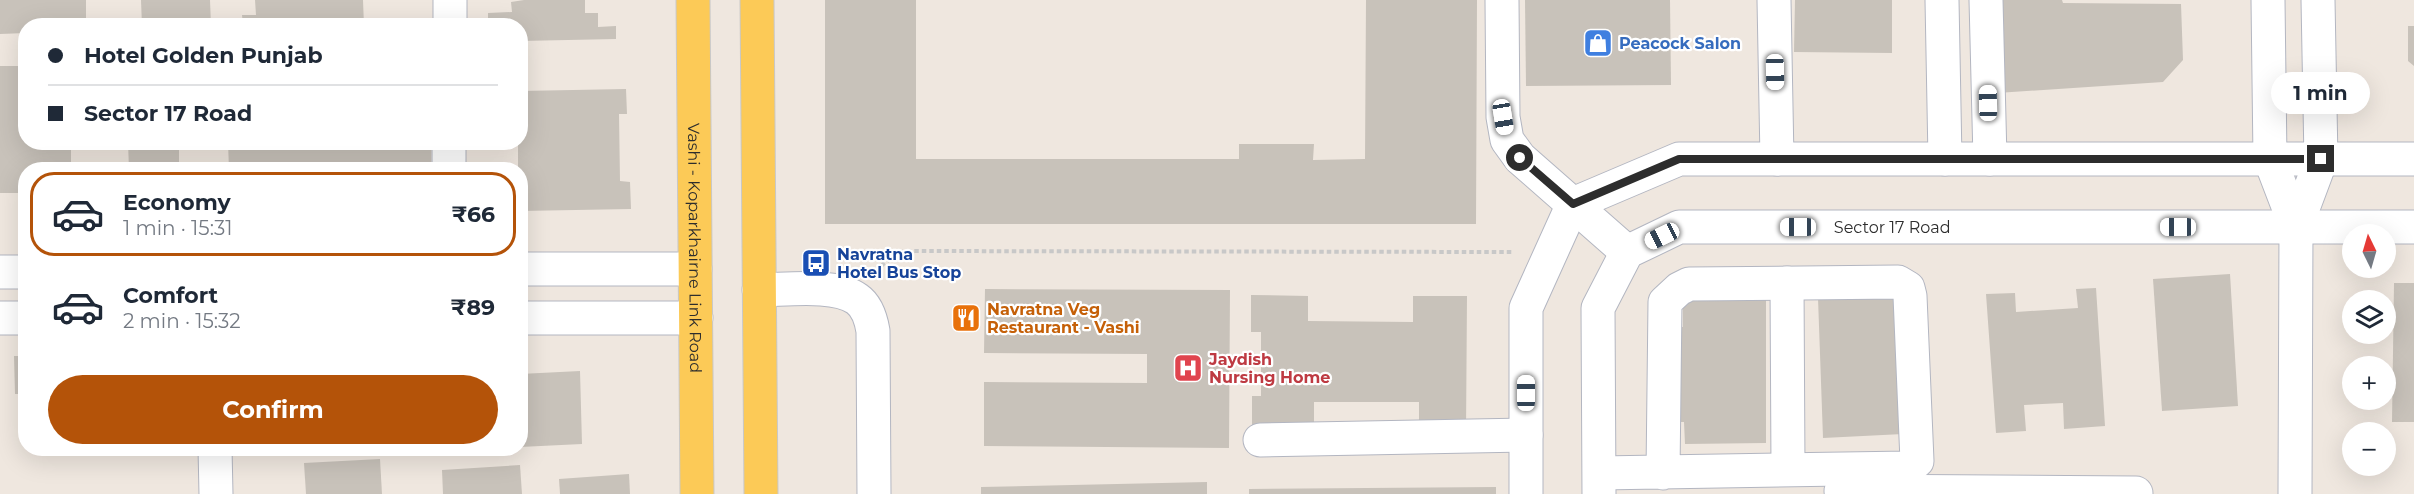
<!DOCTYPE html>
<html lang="en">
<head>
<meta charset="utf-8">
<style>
  body { margin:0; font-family:Montserrat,sans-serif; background:#f6f6f7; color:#1f2937; height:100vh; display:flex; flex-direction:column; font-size:22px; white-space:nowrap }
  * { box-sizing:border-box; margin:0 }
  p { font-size:20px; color:#747a83 }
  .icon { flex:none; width:33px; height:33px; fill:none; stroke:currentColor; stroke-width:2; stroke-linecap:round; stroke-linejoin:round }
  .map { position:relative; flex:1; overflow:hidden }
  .side { position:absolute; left:18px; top:162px; width:510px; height:294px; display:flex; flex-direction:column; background:#fff; border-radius:24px; box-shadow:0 6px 24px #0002 }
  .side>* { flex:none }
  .hud { position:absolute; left:18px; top:18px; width:510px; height:132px; border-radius:24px; box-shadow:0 6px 24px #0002; display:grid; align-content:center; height:132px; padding:0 30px; background:#fff }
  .needle { width:39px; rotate:355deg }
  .controls { position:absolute; left:2342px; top:224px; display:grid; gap:12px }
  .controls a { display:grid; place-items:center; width:54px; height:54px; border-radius:50%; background:#fff; box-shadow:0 6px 24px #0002; font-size:30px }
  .end { position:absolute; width:27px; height:27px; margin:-14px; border:8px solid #2d2d2d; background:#fff; box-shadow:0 0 0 3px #fff }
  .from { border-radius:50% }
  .bubble { position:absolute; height:42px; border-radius:21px; background:#fff; box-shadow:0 6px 24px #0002; font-size:20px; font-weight:700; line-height:42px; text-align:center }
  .car { position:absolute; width:18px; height:36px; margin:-18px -9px; border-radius:8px; box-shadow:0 0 4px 2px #0007; background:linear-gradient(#fff 24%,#345 0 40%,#fff 0 76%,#345 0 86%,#fff 0) }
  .hud b { display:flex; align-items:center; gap:21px; height:57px; font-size:22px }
  .hud b+b { border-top:2px solid #e0e1e3 }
  .hud i { width:15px; height:15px; background:#1f2937 }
  ul { padding:10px 0 0; list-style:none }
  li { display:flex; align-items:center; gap:18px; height:84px; margin:0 12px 9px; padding:0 18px; border:3px solid transparent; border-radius:24px }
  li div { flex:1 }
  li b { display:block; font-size:22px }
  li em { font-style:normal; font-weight:700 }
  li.on { border-color:#b45309 }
  li>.icon { width:54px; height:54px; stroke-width:1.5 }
  .primary-button { display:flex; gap:12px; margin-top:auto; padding:12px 30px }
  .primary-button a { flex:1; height:69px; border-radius:36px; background:#b45309; color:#fff; font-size:24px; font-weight:700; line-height:69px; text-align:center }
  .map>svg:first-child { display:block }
  .building { fill:#c8c2ba }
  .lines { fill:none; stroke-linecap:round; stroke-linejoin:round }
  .minor-casing { stroke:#b3b6c1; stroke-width:35 }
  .major-casing { stroke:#c8c8c8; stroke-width:35 }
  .path { stroke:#c8c8c8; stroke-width:4; stroke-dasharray:4.5 3; stroke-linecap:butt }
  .minor { stroke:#fff; stroke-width:33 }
  .major { stroke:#fcca57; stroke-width:33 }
  .route { stroke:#2d2d2d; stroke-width:8 }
  .labels { text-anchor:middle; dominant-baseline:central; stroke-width:4.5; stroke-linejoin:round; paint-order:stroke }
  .shop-label { font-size:16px; font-weight:bold; fill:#366cbe; stroke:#fff; text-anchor:start }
  .street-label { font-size:16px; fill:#2d2d2d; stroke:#fff }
  .transit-label { font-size:16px; font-weight:bold; fill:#164399; stroke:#fff; text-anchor:start }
  .food-label { font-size:16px; font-weight:bold; fill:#c56008; stroke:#fff; text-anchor:start }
  .health-label { font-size:16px; font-weight:bold; fill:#be3a42; stroke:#fff; text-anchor:start }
</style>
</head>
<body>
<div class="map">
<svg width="2414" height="494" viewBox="0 0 2414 494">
  <rect width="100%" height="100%" fill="#efe7df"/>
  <g class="building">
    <path d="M0,0H86V26H26V33L0,34Z"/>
    <path d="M141,0H210L211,26H142Z"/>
    <path d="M255,0H363L364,26H243L242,15H256Z"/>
    <path d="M524,0H585V13H598V27L616,26V39L520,41V26H488V13L512,12L511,2Z"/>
    <path d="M825,0H916V159H1239V144H1314L1313,160L1365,159L1366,0H1477L1476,224H825Z"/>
    <path d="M1525,0H1670L1671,85L1526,86Z"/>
    <path d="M1795,0H1892V53L1794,52Z"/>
    <path d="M1998,0H2062L2063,3L2181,4L2183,60L2163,82L1997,93Z"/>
    <path d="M2408,26H2414V66L2408,61Z"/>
    <path d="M0,66H26V142H71V170H26V193H0Z"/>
    <path d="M626,89L627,114H619L620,181L630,182L631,209L520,211V170H518V142H520V91Z"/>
    <path d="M128,142H179V170H129Z"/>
    <path d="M228,142H431V170H229Z"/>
    <path d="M2230,274L2238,406L2162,411L2153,279Z"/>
    <path d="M2394,283H2414V422H2392Z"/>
    <path d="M2096,288L2105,426L2064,429L2063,403L2024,405L2026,431L1996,433L1986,294L2015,293L2016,312L2078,308L2076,289Z"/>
    <path d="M985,289L1230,290L1229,448L984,446V382L1147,383V354L984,353Z"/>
    <path d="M1251,295L1308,296V321L1413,322V296H1467L1466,432L1419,431V402H1314V428H1252V396H1261V332H1251Z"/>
    <path d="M1766,295V443L1685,444L1684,422H1671V326L1683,327V296Z"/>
    <path d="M1899,295L1903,434L1823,438L1818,298Z"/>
    <path d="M14,356H26V394H15Z"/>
    <path d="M580,371L582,444L520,447V374Z"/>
    <path d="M380,459L382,494H306L304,463Z"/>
    <path d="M520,465L522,494H443L442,470Z"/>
    <path d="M629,474L630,494H560L559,479Z"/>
    <path d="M1207,482V494H981V487Z"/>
    <path d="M1496,487V494H1249V489Z"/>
  </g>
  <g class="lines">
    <g class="minor-casing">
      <g id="minor">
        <path d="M1502,0L1503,117L1507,140L1520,158L1627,252"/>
        <path d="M1774,0L1777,159"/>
        <path d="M1942,0L1945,159"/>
        <path d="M1986,0L1990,159"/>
        <path d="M2268,0L2270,159L2296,227"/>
        <path d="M450,26V0"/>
        <path d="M449,170V142"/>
        <path d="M520,269H695"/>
        <path d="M0,272H26"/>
        <path d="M1787,283L1788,469"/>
        <path d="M759,290C785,290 835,283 857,299C867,306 871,319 873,331L874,494"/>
        <path d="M0,318H26"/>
        <path d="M520,318H696"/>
        <path d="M1260,440L1526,435"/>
        <path d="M215,448L216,494"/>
        <path d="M1600,473L1908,468L1917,461L1910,296L1908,288L1898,282L1689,284L1679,289L1665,302L1663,473"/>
        <path d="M1841,491L2136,493"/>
        <path d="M1526,494V308L1573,204L1679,159H2414"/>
        <path id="s1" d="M1599,494L1598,308L1627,252L1679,227H2414"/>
        <path d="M2295,494L2296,227L2321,160L2318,0"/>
      </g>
    </g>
    <g class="major-casing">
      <g id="major">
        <path id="s2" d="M693,0L697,494"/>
        <path d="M757,0L761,494"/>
      </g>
    </g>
    <path class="path" d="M877,272L884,263L904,251L1512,252"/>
    <use href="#minor" class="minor"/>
    <use href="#major" class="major"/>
  </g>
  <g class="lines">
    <path class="route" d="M1520,158L1573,204L1679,159H2321"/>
  </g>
  <defs>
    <g id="shop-square" transform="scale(1.5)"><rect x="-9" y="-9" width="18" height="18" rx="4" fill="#3f7fe0" stroke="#fff"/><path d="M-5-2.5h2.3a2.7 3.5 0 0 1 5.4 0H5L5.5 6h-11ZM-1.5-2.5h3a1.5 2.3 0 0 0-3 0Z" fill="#fff"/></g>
    <g id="bus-square" transform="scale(1.5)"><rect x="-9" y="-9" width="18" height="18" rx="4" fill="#1a4fb4" stroke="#fff"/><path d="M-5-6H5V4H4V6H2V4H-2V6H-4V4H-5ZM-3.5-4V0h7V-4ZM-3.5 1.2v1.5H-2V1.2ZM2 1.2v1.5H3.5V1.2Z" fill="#fff"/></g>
    <g id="restaurant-square" transform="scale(1.5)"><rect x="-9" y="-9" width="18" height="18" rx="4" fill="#e8710a" stroke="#fff"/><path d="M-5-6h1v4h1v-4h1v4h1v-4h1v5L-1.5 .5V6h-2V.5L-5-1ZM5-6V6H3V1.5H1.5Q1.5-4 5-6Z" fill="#fff"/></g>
    <g id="hospital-square" transform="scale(1.5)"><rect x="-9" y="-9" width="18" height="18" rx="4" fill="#e0444e" stroke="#fff"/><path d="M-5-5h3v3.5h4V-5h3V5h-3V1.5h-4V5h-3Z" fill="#fff"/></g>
  </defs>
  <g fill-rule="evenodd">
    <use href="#shop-square" x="1598" y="43"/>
    <use href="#bus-square" x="816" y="263"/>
    <use href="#restaurant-square" x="966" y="318"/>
    <use href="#hospital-square" x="1188" y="368"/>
  </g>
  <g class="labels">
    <g class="shop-label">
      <text x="1619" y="43">Peacock Salon</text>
    </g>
    <g class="street-label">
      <text stroke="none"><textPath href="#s1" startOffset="520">Sector 17 Road</textPath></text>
      <text stroke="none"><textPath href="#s2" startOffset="248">Vashi - Koparkhairne Link Road</textPath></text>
    </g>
    <g class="transit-label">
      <text x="837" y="254">Navratna<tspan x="837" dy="18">Hotel Bus Stop</tspan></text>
    </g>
    <g class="food-label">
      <text x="987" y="309">Navratna Veg<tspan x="987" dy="18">Restaurant - Vashi</tspan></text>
    </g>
    <g class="health-label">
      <text x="1209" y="359">Jaydish<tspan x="1209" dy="18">Nursing Home</tspan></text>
    </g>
  </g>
</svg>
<div class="controls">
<a><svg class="needle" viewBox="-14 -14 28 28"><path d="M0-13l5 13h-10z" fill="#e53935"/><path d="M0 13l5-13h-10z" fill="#747a83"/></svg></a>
<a><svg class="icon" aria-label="layers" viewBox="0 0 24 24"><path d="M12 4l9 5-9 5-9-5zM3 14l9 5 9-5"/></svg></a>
<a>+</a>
<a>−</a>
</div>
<i class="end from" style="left:1520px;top:158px"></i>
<i class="end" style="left:2321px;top:159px"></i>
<div class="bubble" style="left:2271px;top:72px;width:99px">1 min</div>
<i class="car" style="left:1775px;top:72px;rotate:179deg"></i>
<i class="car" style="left:1988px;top:103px;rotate:359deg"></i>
<i class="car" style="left:1503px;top:117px;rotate:171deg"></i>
<i class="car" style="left:1798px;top:227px;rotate:270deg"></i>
<i class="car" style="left:2178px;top:227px;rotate:270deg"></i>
<i class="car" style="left:1662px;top:236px;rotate:244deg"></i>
<i class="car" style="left:1526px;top:393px;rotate:0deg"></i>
<div class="hud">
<b><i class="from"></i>Hotel Golden Punjab</b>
<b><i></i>Sector 17 Road</b>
</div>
<section class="side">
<ul>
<li class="on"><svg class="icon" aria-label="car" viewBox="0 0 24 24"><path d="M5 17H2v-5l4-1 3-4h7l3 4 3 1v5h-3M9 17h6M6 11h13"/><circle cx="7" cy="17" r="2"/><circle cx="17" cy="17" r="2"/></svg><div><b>Economy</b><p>1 min · 15:31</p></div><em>₹66</em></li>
<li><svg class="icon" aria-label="car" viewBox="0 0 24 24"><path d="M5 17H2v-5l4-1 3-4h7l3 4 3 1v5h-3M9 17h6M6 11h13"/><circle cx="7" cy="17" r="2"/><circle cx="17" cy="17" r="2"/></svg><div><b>Comfort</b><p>2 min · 15:32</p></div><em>₹89</em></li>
</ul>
<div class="primary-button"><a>Confirm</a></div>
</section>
</div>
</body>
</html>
